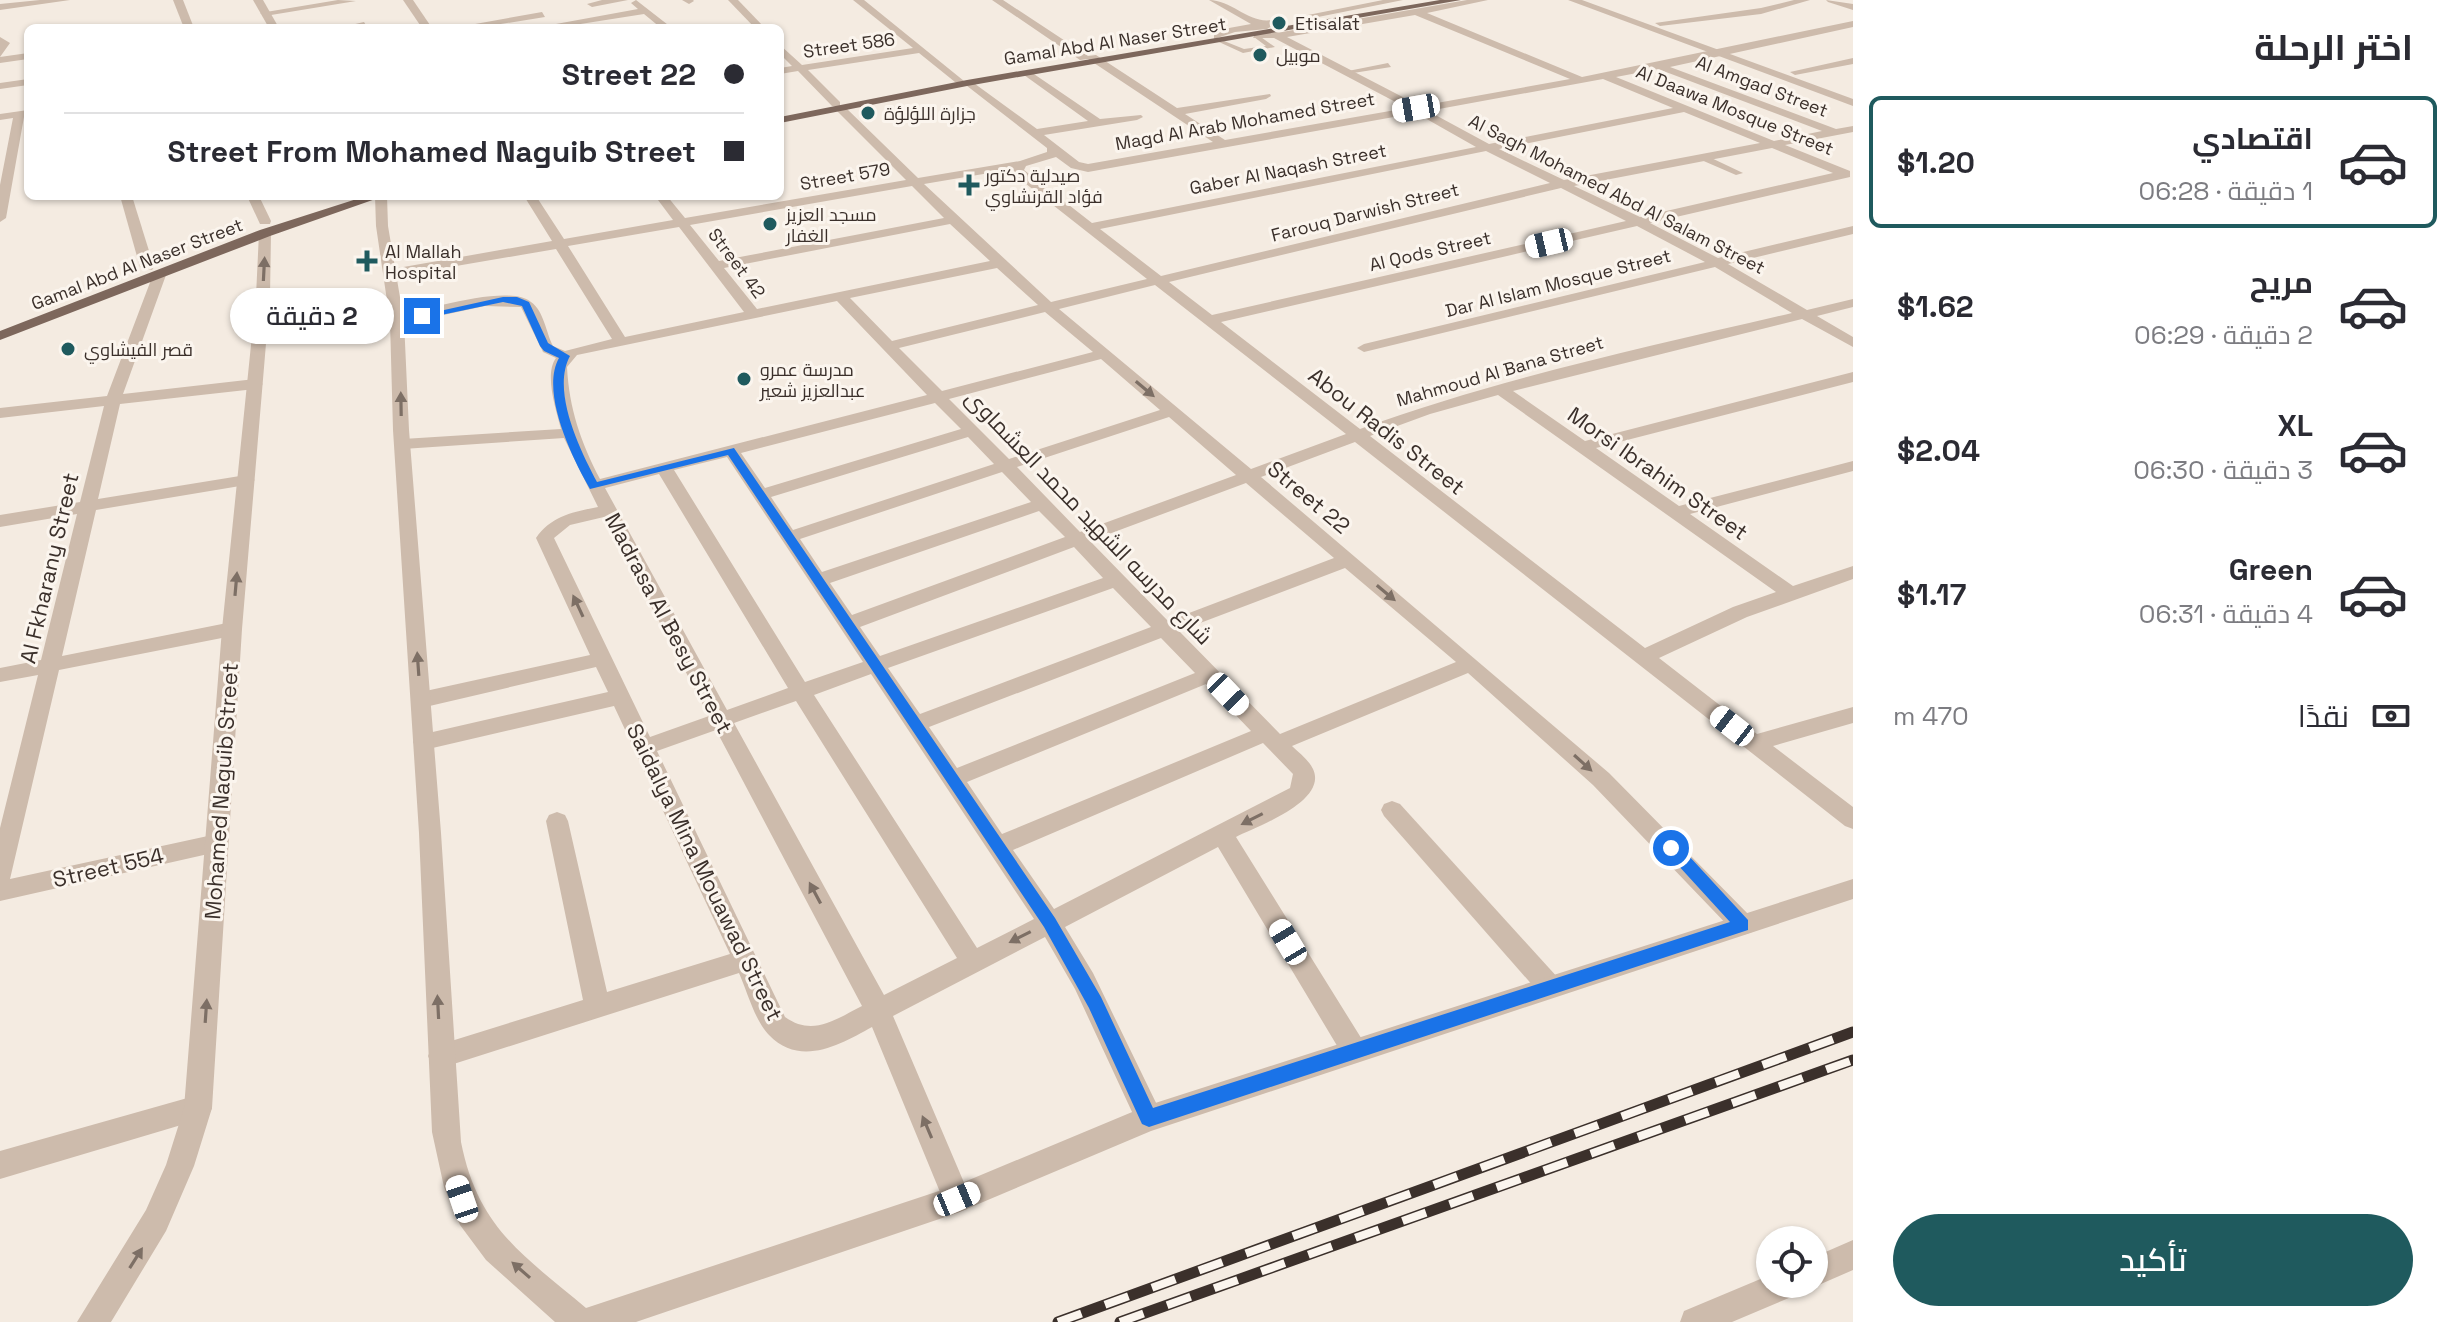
<!DOCTYPE html>
<html lang="ar">
<head>
<meta charset="utf-8">
<style>
  body { margin:0; font-family:"Space Grotesk",Cairo,sans-serif; background:#f2f2f3; color:#2b2b33; direction:rtl; height:100vh; display:flex; flex-direction:column; font-size:30px; white-space:nowrap }
  * { box-sizing:border-box; margin:0 }
  p { font-size:26px; color:#7c7c81 }
  .icon { flex:none; width:44px; height:44px; fill:none; stroke:currentColor; stroke-width:2; stroke-linecap:round; stroke-linejoin:round }
  .map { position:relative; flex:1; overflow:hidden; direction:ltr }
  .panel { display:flex; flex-direction:column; background:#fff; width:600px }
  .panel>* { flex:none }
  .top-card { position:absolute; left:24px; top:24px; width:760px; height:176px; border-radius:12px; box-shadow:0 2px 6px #0004; direction:rtl; display:grid; align-content:center; height:176px; padding:0 40px; background:#fff }
  .fabs { position:absolute; left:1756px; top:1226px; display:grid; gap:16px }
  .fabs a { display:grid; place-items:center; width:72px; height:72px; border-radius:50%; background:#fff; box-shadow:0 2px 6px #0004; font-size:40px }
  .end { position:absolute; width:36px; height:36px; margin:-18px; border:10px solid #1a73e8; background:#fff; box-shadow:0 0 0 4px #fff }
  .from { border-radius:50% }
  .bubble { position:absolute; height:56px; border-radius:28px; background:#fff; box-shadow:0 2px 6px #0004; font-size:26px; font-weight:600; line-height:56px; text-align:center; direction:rtl }
  .car { position:absolute; width:24px; height:48px; margin:-24px -12px; border-radius:10px; box-shadow:0 0 6px 2px #0007; background:linear-gradient(#fff 24%,#345 0 40%,#fff 0 76%,#345 0 86%,#fff 0) }
  .top-card b { display:flex; align-items:center; gap:28px; height:76px; font-size:30px }
  .top-card b+b { border-top:2px solid #e1e1e2 }
  .top-card i { width:20px; height:20px; background:#2b2b33 }
  ul { padding:0; list-style:none }
  li { display:flex; align-items:center; gap:24px; height:132px; margin:0 16px 12px; padding:0 24px; border:4px solid transparent; border-radius:12px }
  li div { flex:1 }
  li b { display:block; font-size:30px }
  li em { font-style:normal; font-weight:600 }
  li.current { border-color:#1f5a5e }
  li>.icon { width:72px; height:72px; stroke-width:1.5 }
  h2 { padding:0 40px; font-size:36px; line-height:96px }
  .pay { display:flex; align-items:center; gap:20px; height:88px; padding:0 40px; font-size:30px }
  .pay p { margin-inline-start:auto }
  .action { display:flex; gap:16px; margin-top:auto; padding:16px 40px }
  .action a { flex:1; height:92px; border-radius:48px; background:#1f5a5e; color:#fff; font-size:32px; font-weight:600; line-height:92px; text-align:center }
  main { display:flex; flex:1; min-height:0 }
  .map>svg:first-child { display:block }
  .lines { fill:none; stroke-linecap:round; stroke-linejoin:round }
  .service { fill:#cdbbac; fill-rule:evenodd }
  .minor { fill:#cdbbac; fill-rule:evenodd }
  .tertiary { fill:#cdbbac; fill-rule:evenodd }
  .primary { fill:#7d675c; fill-rule:evenodd }
  .rail-casing { stroke:#3b302b; stroke-width:11 }
  .rail { stroke:#fbf5ee; stroke-width:8; stroke-dasharray:25; stroke-linecap:butt }
  .oneway { fill:#7d6f65 }
  .route { fill:#1a73e8 }
  .poi-dot { fill:#1f5a5e; stroke:#fbf5ee; stroke-width:3 }
  .labels { text-anchor:middle; dominant-baseline:central; stroke-width:6; stroke-linejoin:round; paint-order:stroke }
  .far-poi-label { font-size:18px; fill:#3b302b; stroke:#fbf5ee; text-anchor:start }
  .far-street-label { font-size:18px; fill:#3b302b; stroke:#fbf5ee }
  .street-label { font-size:22px; fill:#3b302b; stroke:#fbf5ee }
</style>
</head>
<body>
<main>
<section class="panel">
<h2>اختر الرحلة</h2>
<ul>
<li class="current"><svg class="icon" aria-label="car" viewBox="0 0 24 24"><path d="M5 17H2v-5l4-1 3-4h7l3 4 3 1v5h-3M9 17h6M6 11h13"/><circle cx="7" cy="17" r="2"/><circle cx="17" cy="17" r="2"/></svg><div><b>اقتصادي</b><p>1 دقيقة · 06:28</p></div><em>$1.20</em></li>
<li><svg class="icon" aria-label="car" viewBox="0 0 24 24"><path d="M5 17H2v-5l4-1 3-4h7l3 4 3 1v5h-3M9 17h6M6 11h13"/><circle cx="7" cy="17" r="2"/><circle cx="17" cy="17" r="2"/></svg><div><b>مريح</b><p>2 دقيقة · 06:29</p></div><em>$1.62</em></li>
<li><svg class="icon" aria-label="car" viewBox="0 0 24 24"><path d="M5 17H2v-5l4-1 3-4h7l3 4 3 1v5h-3M9 17h6M6 11h13"/><circle cx="7" cy="17" r="2"/><circle cx="17" cy="17" r="2"/></svg><div><b>XL</b><p>3 دقيقة · 06:30</p></div><em>$2.04</em></li>
<li><svg class="icon" aria-label="car" viewBox="0 0 24 24"><path d="M5 17H2v-5l4-1 3-4h7l3 4 3 1v5h-3M9 17h6M6 11h13"/><circle cx="7" cy="17" r="2"/><circle cx="17" cy="17" r="2"/></svg><div><b>Green</b><p>4 دقيقة · 06:31</p></div><em>$1.17</em></li>
</ul>
<div class="pay"><svg class="icon" aria-label="cash" viewBox="0 0 24 24"><path d="M3 7h18v10H3z"/><circle cx="12" cy="12" r="2"/></svg>نقدًا<p>470 m</p></div>
<div class="action"><a>تأكيد</a></div>
</section>
<div class="map">
<svg width="1853" height="1322" viewBox="0 0 1853 1322">
  <rect width="100%" height="100%" fill="#f4ebe1"/>
  <g class="lines">
    <g class="service">
      <path d="M1254,35H1258L1275,47L1243,53L1219,42L1224,41L1244,49L1266,46L1254,37Z"/>
      <path d="M1388,63L1391,67L1347,74L1343,72Z"/>
      <path d="M1699,155H1705L1743,173L1736,175L1699,159Z"/>
    </g>
    <g class="minor">
      <path d="M40,0H70L0,10V4Z"/>
      <path d="M338,0L356,1L265,16L260,13Z"/>
      <path d="M403,0H413L432,28H422Z"/>
      <path d="M602,0H628L592,7L587,4Z"/>
      <path d="M636,0L672,28H661L644,14L555,28L545,26L638,9L631,3Z"/>
      <path d="M682,0H693L694,1L689,4Z"/>
      <path d="M728,0H738L765,28H755Z"/>
      <path d="M853,0H864L964,81H971L1037,129L1088,121L1024,75L1023,73L1028,70L1100,119L1141,115L1143,117L1137,120L1044,135L1079,162L1088,164L1213,142L1088,59L1080,60L992,0H1003L1088,56L1096,55L1177,108L1270,94L1271,96L1266,99L1185,114L1225,140L1407,108L1274,38H1253L1256,33L1282,32L1467,0H1488L1427,13L1582,77L1853,21V27L1670,67L1836,129L1853,126V132L1785,145L1850,171V177L1650,223L1718,258L1853,226V234L1728,264L1807,310L1853,299V307L1817,316L1853,337V347L1802,319L1513,391L1585,441L1853,372V382L1596,448L1679,506L1853,461V471L1690,514L1793,586L1853,566V579L1747,617L1659,658L1757,734L1853,707V723L1773,746L1853,807V829L1845,826L1355,442L1261,477L1609,773L1752,918L1755,925L1752,932L1743,935L1734,932L1593,785L1468,673L1292,746C1299,753 1309,760 1313,769C1328,801 1258,826 1236,837L1363,1041L1367,1050L1363,1059L1354,1062L1345,1059L1218,847L1065,927L1093,973L1159,1109L1163,1118L1159,1127L1149,1131L1139,1127L1075,989L1045,937L893,1016L971,1199L967,1209L957,1213L947,1209L872,1027C841,1044 801,1068 769,1035C755,1021 747,991 739,973L441,1068L432,1065L428,1056L432,1047L583,1000L546,821L549,815L557,812L565,815L568,821L607,992L730,954L614,706L424,750L416,748L413,742L416,736L424,734L608,692L596,667L421,708L414,705L411,700L414,695L421,692L590,655L536,538C551,516 573,512 598,507L564,438L403,449L395,444L403,439L561,429C556,410 544,374 556,358L543,352L521,307L485,306L397,325L390,321L392,318C420,311 509,283 531,302C544,311 546,333 553,346L565,351L612,339L556,249L392,277L385,273L392,269L552,241L524,196H536L564,239L673,220L655,196H667L685,218L906,180L837,111V107L832,106L798,71L780,74V68L792,66L780,54V45L802,65L913,48ZM1415,15L1570,79L1420,106L1287,37ZM919,53L955,82H962L1047,148V152L1020,161L918,178L845,107L840,106V102L808,70ZM1658,69L1822,131L1774,141L1616,77ZM1603,79L1673,108L1489,144L1428,111ZM1684,112L1760,143L1564,180L1499,149ZM1416,113L1476,147L1092,223L1024,170L1026,166L1056,157L1071,168L1088,172ZM1772,148L1833,173L1640,217L1574,186ZM1486,151L1550,183L1161,276L1100,229ZM1013,169L1016,176L1147,279L1051,302L924,184ZM912,186L944,218L719,261L690,225ZM1561,188L1626,221L1212,315L1169,282ZM950,224L990,261L757,309L724,268ZM1637,226L1705,262L1364,344L1357,348L1364,352L1715,267L1792,313C1647,347 1500,378 1360,429L1221,322ZM679,227L744,312L625,337L568,246ZM997,268L1038,305L892,341L850,298ZM1155,285L1346,434L1251,469L1059,309ZM837,301L927,395L600,479C581,443 569,408 567,367L577,355ZM1045,312L1093,352L942,391L899,348ZM1101,359L1160,410L1009,459L949,399ZM1498,395L1776,592L1733,607L1645,648L1370,436L1430,414ZM935,403L961,429L765,488L741,453ZM1169,417L1236,475L1080,532L1017,467ZM968,437L994,464L793,530L771,497ZM727,457L863,662L805,682L674,470ZM1002,472L1031,502L822,572L800,539ZM659,474L788,688L727,710L605,488ZM1246,483L1334,558L1168,621L1090,541ZM1039,511L1065,537L852,615L830,583ZM604,517L709,716L650,737L554,538L570,525ZM1074,547L1103,578L880,656L860,627ZM1345,568L1456,662L1280,734L1179,631ZM1113,588L1151,627L920,714L888,668ZM1161,638L1195,673L957,768L929,727ZM871,674L1034,919L977,948L814,695ZM1206,684L1251,731L1002,834L967,782ZM796,701L957,958L884,995L734,723ZM716,730L862,1006C836,1019 813,1037 785,1017L657,751ZM1263,743L1293,774L1290,788L1054,909L1013,850Z"/>
      <path d="M1209,0C1232,0 1249,24 1272,20L1277,23L1267,29L1235,32L1214,39V35L1229,28L1251,24Z"/>
      <path d="M1383,0H1403L1303,20L1298,17Z"/>
      <path d="M1794,0H1810L1761,14L1660,26L1655,23L1761,8Z"/>
      <path d="M1826,0L1853,4V10L1828,2Z"/>
      <path d="M542,12L545,17L476,28H453Z"/>
      <path d="M364,22L367,27L338,28Z"/>
      <path d="M0,37L10,43L0,57L28,53V59L0,63Z"/>
      <path d="M1853,58V64L1795,75L1790,72Z"/>
      <path d="M28,79V85L0,89V83Z"/>
      <path d="M28,110V116L24,117L6,218L0,222V185L13,118L0,120V114Z"/>
      <path d="M120,196H132L154,267L152,270L140,267Z"/>
      <path d="M154,272L166,275L123,394L255,379L263,384L255,389L120,404L98,499L246,475L255,480L246,485L96,510L62,656L232,622L242,629L232,636L59,670L10,879L217,834L225,836L228,843L225,850L217,852L0,901V828L38,675L0,682V668L41,660L77,514L0,527V515L80,502L104,406L0,418V408L107,396Z"/>
      <path d="M1392,801L1400,804L1559,979L1563,987L1559,995L1550,998L1541,995L1384,816L1381,810L1384,804Z"/>
      <path d="M198,1095L208,1099L212,1108L208,1117L0,1179V1151Z"/>
    </g>
    <g class="tertiary">
      <path d="M173,0H183L194,28H184Z"/>
      <path d="M253,0H263L279,28H269Z"/>
      <path d="M1568,0H1582L1853,99V106Z"/>
      <path d="M247,196H259L271,221L270,224H260Z"/>
      <path d="M375,196H387L388,226L404,321L409,430L441,833L461,1142C478,1228 523,1255 586,1308L957,1185L1149,1105L1853,879V899L1151,1131L957,1213L636,1322H555L486,1260L460,1225L444,1187L432,1132L419,833L393,430L390,321L376,226Z"/>
      <path d="M265,229L271,233L270,296L242,629L212,1108L194,1166L166,1231L111,1322H77L146,1210L166,1165L184,1108L222,629L256,296L259,233Z"/>
      <path d="M1853,1240V1270L1814,1287L1807,1284H1814V1257Z"/>
      <path d="M1770,1275V1284H1800L1796,1295L1732,1322H1680L1684,1311Z"/>
    </g>
    <g class="primary">
      <path d="M1440,0H1461L967,86L780,123V117L967,80Z"/>
      <path d="M366,196H384L270,236L0,340V331L260,230Z"/>
    </g>
    <g class="rail-casing">
      <g id="rail">
        <path d="M1058,1322L1853,1032"/>
        <path d="M1120,1322L1853,1060"/>
      </g>
    </g>
    <use href="#rail" class="rail"/>
  </g>
  <defs><path id="oneway-solid" d="M-6-.8H1V-3.2L6.5 0L1 3.2V.8H-6Z" transform="scale(2)"/></defs>
  <g class="oneway">
    <use href="#oneway-solid" transform="translate(264 269) rotate(-87)"/>
    <use href="#oneway-solid" transform="translate(1145 389) rotate(40)"/>
    <use href="#oneway-solid" transform="translate(401 404) rotate(-91)"/>
    <use href="#oneway-solid" transform="translate(236 584) rotate(-85)"/>
    <use href="#oneway-solid" transform="translate(1386 593) rotate(40)"/>
    <use href="#oneway-solid" transform="translate(578 606) rotate(-115)"/>
    <use href="#oneway-solid" transform="translate(418 664) rotate(-94)"/>
    <use href="#oneway-solid" transform="translate(1583 763) rotate(42)"/>
    <use href="#oneway-solid" transform="translate(1252 819) rotate(153)"/>
    <use href="#oneway-solid" transform="translate(815 893) rotate(-118)"/>
    <use href="#oneway-solid" transform="translate(1020 937) rotate(153)"/>
    <use href="#oneway-solid" transform="translate(438 1007) rotate(-93)"/>
    <use href="#oneway-solid" transform="translate(206 1011) rotate(-86)"/>
    <use href="#oneway-solid" transform="translate(927 1127) rotate(-113)"/>
    <use href="#oneway-solid" transform="translate(136 1258) rotate(-58)"/>
    <use href="#oneway-solid" transform="translate(521 1270) rotate(-139)"/>
  </g>
  <path class="route" d="M503,297H517L529,302L548,343L570,356C551,391 580,450 597,482L734,448L1055,918L1101,997L1153,1108L1730,922L1666,852V843H1677L1748,920V930L1149,1127L1142,1124L1089,1008L1044,927L728,455L590,489C572,458 540,392 559,358L544,351L540,346L522,306L503,302L422,319L417,316Z"/>
  <g class="poi-dot">
    <circle cx="1279" cy="23" r="8"/>
    <circle cx="1260" cy="55" r="8"/>
    <circle cx="868" cy="113" r="8"/>
    <path d="M965 173h8v8h8v8h-8v8h-8v-8h-8v-8h8z"/>
    <circle cx="770" cy="224" r="8"/>
    <path d="M363 249h8v8h8v8h-8v8h-8v-8h-8v-8h8z"/>
    <circle cx="68" cy="349" r="8"/>
    <circle cx="744" cy="379" r="8"/>
  </g>
  <g class="labels">
    <g class="far-poi-label">
      <text x="1295" y="23">Etisalat</text>
      <text x="1276" y="55">موبيل</text>
      <text x="884" y="113">جزارة اللؤلؤة</text>
      <text x="985" y="175">صيدلية دكتور<tspan x="985" dy="21">فؤاد القرنشاوي</tspan></text>
      <text x="786" y="214">مسجد العزيز<tspan x="786" dy="21">الغفار</tspan></text>
      <text x="385" y="251">Al Mallah<tspan x="385" dy="21">Hospital</tspan></text>
      <text x="84" y="349">قصر الفيشاوي</text>
      <text x="760" y="369">مدرسة عمرو<tspan x="760" dy="21">عبدالعزيز شعير</tspan></text>
    </g>
    <g class="far-street-label">
      <text transform="translate(1115 41) rotate(-9)">Gamal Abd Al Naser Street</text>
      <text transform="translate(849 45) rotate(-8)">Street 586</text>
      <text transform="translate(1762 86) rotate(21)">Al Amgad Street</text>
      <text transform="translate(1735 110) rotate(22)">Al Daawa Mosque Street</text>
      <text transform="translate(1245 121) rotate(-10)">Magd Al Arab Mohamed Street</text>
      <text transform="translate(1288 169) rotate(-11)">Gaber Al Naqash Street</text>
      <text transform="translate(845 176) rotate(-10)">Street 579</text>
      <text transform="translate(1617 194) rotate(27)">Al Sagh Mohamed Abd Al Salam Street</text>
      <text transform="translate(1365 212) rotate(-14)">Farouq Darwish Street</text>
      <text transform="translate(1430 251) rotate(-13)">Al Qods Street</text>
      <text transform="translate(737 263) rotate(53)">Street 42</text>
      <text transform="translate(137 264) rotate(-21)">Gamal Abd Al Naser Street</text>
      <text transform="translate(1558 283) rotate(-14)">Dar Al Islam Mosque Street</text>
      <text transform="translate(1500 371) rotate(-16)">Mahmoud Al Bana Street</text>
    </g>
    <g class="street-label">
      <text transform="translate(1387 431) rotate(38)">Abou Radis Street</text>
      <text transform="translate(1658 473) rotate(35)">Morsi Ibrahim Street</text>
      <text transform="translate(1309 497) rotate(40)">Street 22</text>
      <text transform="translate(1089 517) rotate(46)">شارع مدرسه الشهيد محمد العشماوى</text>
      <text transform="translate(49 568) rotate(-77)">Al Fkharany Street</text>
      <text transform="translate(669 623) rotate(62)">Madrasa Al Besy Street</text>
      <text transform="translate(221 791) rotate(-86)">Mohamed Naguib Street</text>
      <text transform="translate(108 867) rotate(-13)">Street 554</text>
      <text transform="translate(705 872) rotate(64)">Saidalya Mina Mouawad Street</text>
    </g>
  </g>
</svg>
<div class="fabs">
<a><svg class="icon" aria-label="locate" viewBox="0 0 24 24"><circle cx="12" cy="12" r="6"/><path d="M12 2v4M12 18v4M2 12h4M18 12h4"/></svg></a>
</div>
<i class="end from" style="left:1671px;top:848px"></i>
<i class="end" style="left:422px;top:316px"></i>
<div class="bubble" style="left:230px;top:288px;width:164px">2 دقيقة</div>
<i class="car" style="left:1416px;top:108px;rotate:260deg"></i>
<i class="car" style="left:1549px;top:243px;rotate:257deg"></i>
<i class="car" style="left:1228px;top:694px;rotate:136deg"></i>
<i class="car" style="left:1732px;top:726px;rotate:308deg"></i>
<i class="car" style="left:1288px;top:942px;rotate:329deg"></i>
<i class="car" style="left:462px;top:1199px;rotate:341deg"></i>
<i class="car" style="left:957px;top:1199px;rotate:67deg"></i>
<div class="top-card">
<b><i class="from"></i>Street 22</b>
<b><i></i>Street From Mohamed Naguib Street</b>
</div>
</div>
</main>
</body>
</html>
